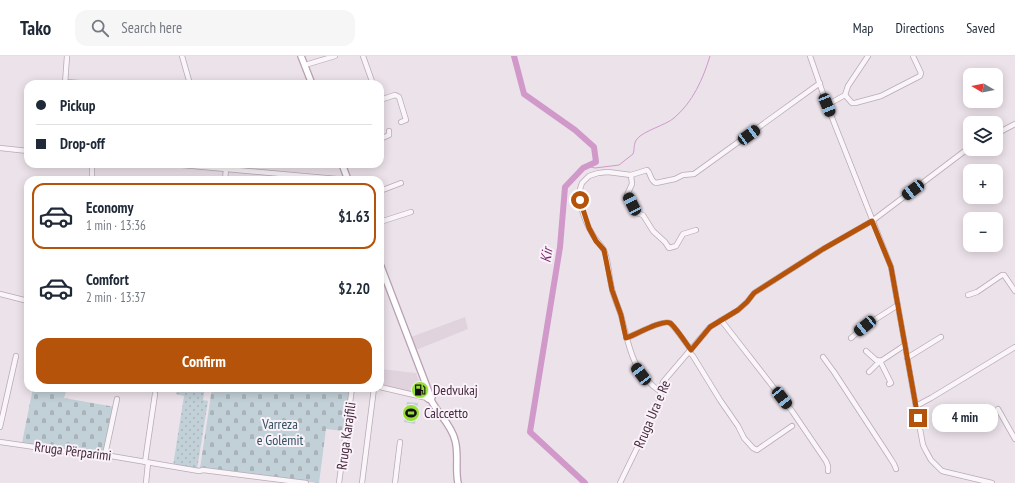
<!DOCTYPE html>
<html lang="en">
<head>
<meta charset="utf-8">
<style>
  body { margin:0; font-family:"PT Sans Narrow",sans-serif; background:#f6f6f7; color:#1f2937; height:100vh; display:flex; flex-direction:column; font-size:15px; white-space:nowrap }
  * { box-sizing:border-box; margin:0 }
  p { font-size:13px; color:#747a83 }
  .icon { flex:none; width:22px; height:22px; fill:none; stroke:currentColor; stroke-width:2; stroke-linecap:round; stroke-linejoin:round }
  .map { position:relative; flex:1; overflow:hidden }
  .sheet { position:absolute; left:24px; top:120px; width:360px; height:216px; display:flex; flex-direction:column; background:#fff; border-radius:12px; box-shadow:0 2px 10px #0003 }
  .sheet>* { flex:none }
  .guide { position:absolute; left:24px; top:24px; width:360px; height:88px; border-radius:12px; box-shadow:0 2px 10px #0003; display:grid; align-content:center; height:88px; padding:0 12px; background:#fff }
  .needle { width:26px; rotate:280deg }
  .tools { position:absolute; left:963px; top:12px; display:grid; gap:8px }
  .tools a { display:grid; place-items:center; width:40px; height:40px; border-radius:8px; background:#fff; box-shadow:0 2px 10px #0003; font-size:20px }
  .end { position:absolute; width:18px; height:18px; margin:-9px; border:5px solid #b45309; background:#fff; box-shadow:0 0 0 2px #fff }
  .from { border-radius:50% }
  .bubble { position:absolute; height:28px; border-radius:12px; background:#fff; box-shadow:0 2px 10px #0003; font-size:13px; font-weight:800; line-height:28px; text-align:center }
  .car { position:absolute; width:12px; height:24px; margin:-12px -6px; border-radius:5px; box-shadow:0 0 3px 1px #0007; background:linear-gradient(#222 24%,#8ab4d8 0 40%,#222 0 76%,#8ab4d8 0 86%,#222 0) }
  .guide b { display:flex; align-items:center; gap:14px; height:38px; font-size:15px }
  .guide b+b { border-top:1px solid #e0e1e3 }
  .guide i { width:10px; height:10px; background:#1f2937 }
  ul { padding:7px 0 0; list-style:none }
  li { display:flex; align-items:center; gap:12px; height:66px; margin:0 8px 6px; padding:0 4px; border:2px solid transparent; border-radius:12px }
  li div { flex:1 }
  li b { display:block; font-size:15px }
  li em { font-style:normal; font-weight:800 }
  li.active { border-color:#b45309 }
  li>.icon { width:36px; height:36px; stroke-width:1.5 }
  .cta { display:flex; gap:8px; margin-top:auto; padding:8px 12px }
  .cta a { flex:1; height:46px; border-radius:12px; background:#b45309; color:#fff; font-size:16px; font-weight:800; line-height:46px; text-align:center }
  header { display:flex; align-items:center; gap:24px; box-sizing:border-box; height:56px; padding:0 20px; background:#fff; border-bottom:1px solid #e0e1e3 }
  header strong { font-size:19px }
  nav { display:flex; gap:22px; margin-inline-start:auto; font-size:14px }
  .search { width:280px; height:36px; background:#f6f6f7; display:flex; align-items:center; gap:10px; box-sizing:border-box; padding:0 14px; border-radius:12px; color:#747a83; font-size:15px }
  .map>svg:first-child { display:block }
  .built { fill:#e1d3de }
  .grass { fill:url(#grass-dots) }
  .cemetery { fill:url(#cemetery-stones) }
  .garden { fill:#c2d0d7 }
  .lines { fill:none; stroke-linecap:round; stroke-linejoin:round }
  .stream { stroke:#d099ca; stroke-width:1 }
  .river { stroke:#d099ca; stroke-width:6 }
  .minor-casing { stroke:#baaab7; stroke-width:6 }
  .major-casing { stroke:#b99fb4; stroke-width:8 }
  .minor { stroke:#f9f5f8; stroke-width:4.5 }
  .major { stroke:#fff; stroke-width:5.5 }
  .route { stroke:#b45309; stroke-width:5 }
  .labels { text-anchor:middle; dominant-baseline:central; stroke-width:4; stroke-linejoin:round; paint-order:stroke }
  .poi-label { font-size:14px; fill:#46283f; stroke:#f9f2f8; text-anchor:start }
  .street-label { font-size:14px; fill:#46283f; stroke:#f9f2f8 }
  .park-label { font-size:14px; fill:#335163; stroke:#f9f2f8 }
  .water-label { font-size:15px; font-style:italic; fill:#7f2c74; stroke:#f9f2f8 }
</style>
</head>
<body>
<header>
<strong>Tako</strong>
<div class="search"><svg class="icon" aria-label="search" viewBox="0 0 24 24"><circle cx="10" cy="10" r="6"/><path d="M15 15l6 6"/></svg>Search here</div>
<nav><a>Map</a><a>Directions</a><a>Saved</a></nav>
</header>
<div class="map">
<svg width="1015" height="427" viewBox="0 0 1015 427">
  <defs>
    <pattern id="grass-dots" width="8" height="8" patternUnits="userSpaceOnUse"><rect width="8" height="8" fill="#c2d0d7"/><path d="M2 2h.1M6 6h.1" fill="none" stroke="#a8b3ba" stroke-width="1.8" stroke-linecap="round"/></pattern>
    <pattern id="cemetery-stones" width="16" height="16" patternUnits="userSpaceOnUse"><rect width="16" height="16" fill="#c2d0d7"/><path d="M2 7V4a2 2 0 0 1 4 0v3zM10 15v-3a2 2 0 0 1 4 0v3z" fill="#a8b3ba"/></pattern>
  </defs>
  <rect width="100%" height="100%" fill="#ece2ea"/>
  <g class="built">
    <path d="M465,261L468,273L416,294L411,281Z"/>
    <path d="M381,313L416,317L420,328L418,330L413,328L411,337L380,329Z"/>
  </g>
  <path class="grass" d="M177,332H205L203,344L208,345L197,413L173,410L184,340L176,338Z"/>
  <g class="cemetery">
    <path d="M33,332H67L64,342L115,351L103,398L22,387Z"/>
    <path d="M212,332H323L350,335L344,375L326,373L319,427L200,412Z"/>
  </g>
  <path class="garden" d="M407,346L418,347L415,368L404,366Z"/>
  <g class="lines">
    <path class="stream" d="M587,110L595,112L619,109L633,98C635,93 633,88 637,83C643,75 666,69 674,62C693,46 703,23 710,0"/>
    <path class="river" d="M514,0L524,38L575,74L594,91L596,106L583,112L565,131L560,191L530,376L585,427"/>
    <g class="minor-casing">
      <g id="minor">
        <path d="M182,0L190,28"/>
        <path d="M363,0L373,28"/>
        <path d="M810,0L827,49L891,211L918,362L923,389L926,395L931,404L942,415L992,427"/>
        <path d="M305,9L335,0"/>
        <path d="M65,26L96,28"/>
        <path d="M65,28L67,0"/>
        <path d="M845,39L852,47H855L881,40L920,20L921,17L913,0"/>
        <path d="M380,44L395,39L399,41L406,64L401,66"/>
        <path d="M827,49L845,39L848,30L868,0"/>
        <path d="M996,78L1015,68"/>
        <path d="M380,83L389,79V75"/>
        <path d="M0,92L28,95"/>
        <path d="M171,108L348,124"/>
        <path d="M224,108L226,113L225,124"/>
        <path d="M631,119L632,128L627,139L637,157L643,159L653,175L665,186L669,192L676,190L683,178L696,174"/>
        <path d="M92,124V108"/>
        <path d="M380,135L401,127"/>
        <path d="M380,166L411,156"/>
        <path d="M0,238L28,245"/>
        <path d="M968,239L977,236L1002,219H1004L1015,235"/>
        <path d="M721,264L792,355L826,405L828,410V415"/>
        <path d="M626,282C635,279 663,263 670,267C675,271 687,289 691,294"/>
        <path d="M851,282L865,270L898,249"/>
        <path d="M866,295L876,304L881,305L905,289"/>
        <path d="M689,296L693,300L720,344L738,370L744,382L753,392L757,394L792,370"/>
        <path d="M823,301L834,316L887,397L894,408L896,413"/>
        <path d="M907,302L941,281"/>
        <path d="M869,316L880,305L891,327L889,328"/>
        <path d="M380,331L427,342"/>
        <path d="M661,336C632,317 629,290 621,259C618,250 614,242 612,233C609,221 609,208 605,197C603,190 596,185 593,179C585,166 575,142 582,127L589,120L598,117L608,116L631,119L647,114C651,117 650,125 656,127L675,123L683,119L694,118L820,27"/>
        <path d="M916,350L931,342L1015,291"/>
        <path d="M998,353L1015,383"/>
        <path d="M0,371L16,300"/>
        <path d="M0,386L76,397L105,399L199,415L203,414L306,427"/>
        <path d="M105,399L117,343"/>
        <path d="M145,406L155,338"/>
        <path d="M146,427L148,407"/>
        <path d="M339,427L352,332"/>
        <path d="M362,427L374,332"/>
        <path d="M395,427L400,386"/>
        <path d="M620,427L658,349L663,326L710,271L738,254L747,246L754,237L823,193L872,165L970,91"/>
      </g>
    </g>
    <g class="major-casing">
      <g id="major">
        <path d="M301,0L312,28"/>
        <path d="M342,108L348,124"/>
        <path d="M380,208L430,339"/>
        <path d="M431,344L428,343V340L431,339L432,341L431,344C438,358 451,368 455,384C459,398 455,413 458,427"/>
      </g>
    </g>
    <use href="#minor" class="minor"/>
    <use href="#major" class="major"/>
  </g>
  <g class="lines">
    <path class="route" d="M580,144L589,172L596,185L604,194L612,234L621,259L626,282C635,279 663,263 670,267C675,270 687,289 691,294L710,271L738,254L747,246L754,237L823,193L872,165L891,211L918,362"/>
  </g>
  <defs>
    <g id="fuel-disc" transform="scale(0.9)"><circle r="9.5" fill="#98de39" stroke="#f9f2f8"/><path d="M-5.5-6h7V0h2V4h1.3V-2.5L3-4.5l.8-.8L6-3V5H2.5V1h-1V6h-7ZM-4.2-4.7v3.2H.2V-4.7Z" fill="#111"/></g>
    <g id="stadium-disc" transform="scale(0.9)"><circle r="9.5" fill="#98de39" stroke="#f9f2f8"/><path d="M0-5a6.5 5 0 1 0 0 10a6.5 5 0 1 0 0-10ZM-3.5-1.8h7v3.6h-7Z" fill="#111"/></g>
  </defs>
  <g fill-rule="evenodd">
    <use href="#fuel-disc" x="420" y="334"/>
    <use href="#stadium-disc" x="411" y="357"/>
  </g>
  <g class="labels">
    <g class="poi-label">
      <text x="433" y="334">Dedvukaj</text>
      <text x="424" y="357">Calccetto</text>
    </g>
    <g class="street-label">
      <text transform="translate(652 358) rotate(-67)">Rruga Ura e Re</text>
      <text transform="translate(346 380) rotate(-82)">Rruga Karajfili</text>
      <text transform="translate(73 395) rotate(7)">Rruga Përparimi</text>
    </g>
    <g class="park-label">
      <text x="280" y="368">Varreza<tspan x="280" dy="16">e Golemit</tspan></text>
    </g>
    <g class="water-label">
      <text transform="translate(546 199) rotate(-81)">Kir</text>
    </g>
  </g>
</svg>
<div class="tools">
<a><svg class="needle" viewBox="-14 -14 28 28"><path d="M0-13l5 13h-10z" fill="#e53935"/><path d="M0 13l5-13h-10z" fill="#747a83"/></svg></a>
<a><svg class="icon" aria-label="layers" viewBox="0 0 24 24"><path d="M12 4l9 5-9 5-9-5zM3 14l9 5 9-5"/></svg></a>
<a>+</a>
<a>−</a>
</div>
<i class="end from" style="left:580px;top:144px"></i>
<i class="end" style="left:918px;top:362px"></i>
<div class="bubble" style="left:932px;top:348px;width:66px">4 min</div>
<i class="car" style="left:827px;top:49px;rotate:158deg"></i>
<i class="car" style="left:749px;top:79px;rotate:54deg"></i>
<i class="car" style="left:913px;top:134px;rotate:233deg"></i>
<i class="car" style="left:632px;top:148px;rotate:333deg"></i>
<i class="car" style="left:865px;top:270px;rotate:231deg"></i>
<i class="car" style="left:641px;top:318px;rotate:323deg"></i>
<i class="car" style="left:782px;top:342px;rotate:142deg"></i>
<div class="guide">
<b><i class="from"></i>Pickup</b>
<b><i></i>Drop-off</b>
</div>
<section class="sheet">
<ul>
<li class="active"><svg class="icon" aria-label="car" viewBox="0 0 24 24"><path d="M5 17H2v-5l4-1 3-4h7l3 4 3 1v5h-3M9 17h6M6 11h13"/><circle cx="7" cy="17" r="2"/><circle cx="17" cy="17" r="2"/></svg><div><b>Economy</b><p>1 min · 13:36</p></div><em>$1.63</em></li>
<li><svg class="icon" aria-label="car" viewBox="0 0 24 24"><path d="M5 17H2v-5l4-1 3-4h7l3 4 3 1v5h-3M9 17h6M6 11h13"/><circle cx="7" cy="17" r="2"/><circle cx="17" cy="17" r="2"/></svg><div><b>Comfort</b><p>2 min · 13:37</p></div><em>$2.20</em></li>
</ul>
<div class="cta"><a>Confirm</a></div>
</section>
</div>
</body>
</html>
